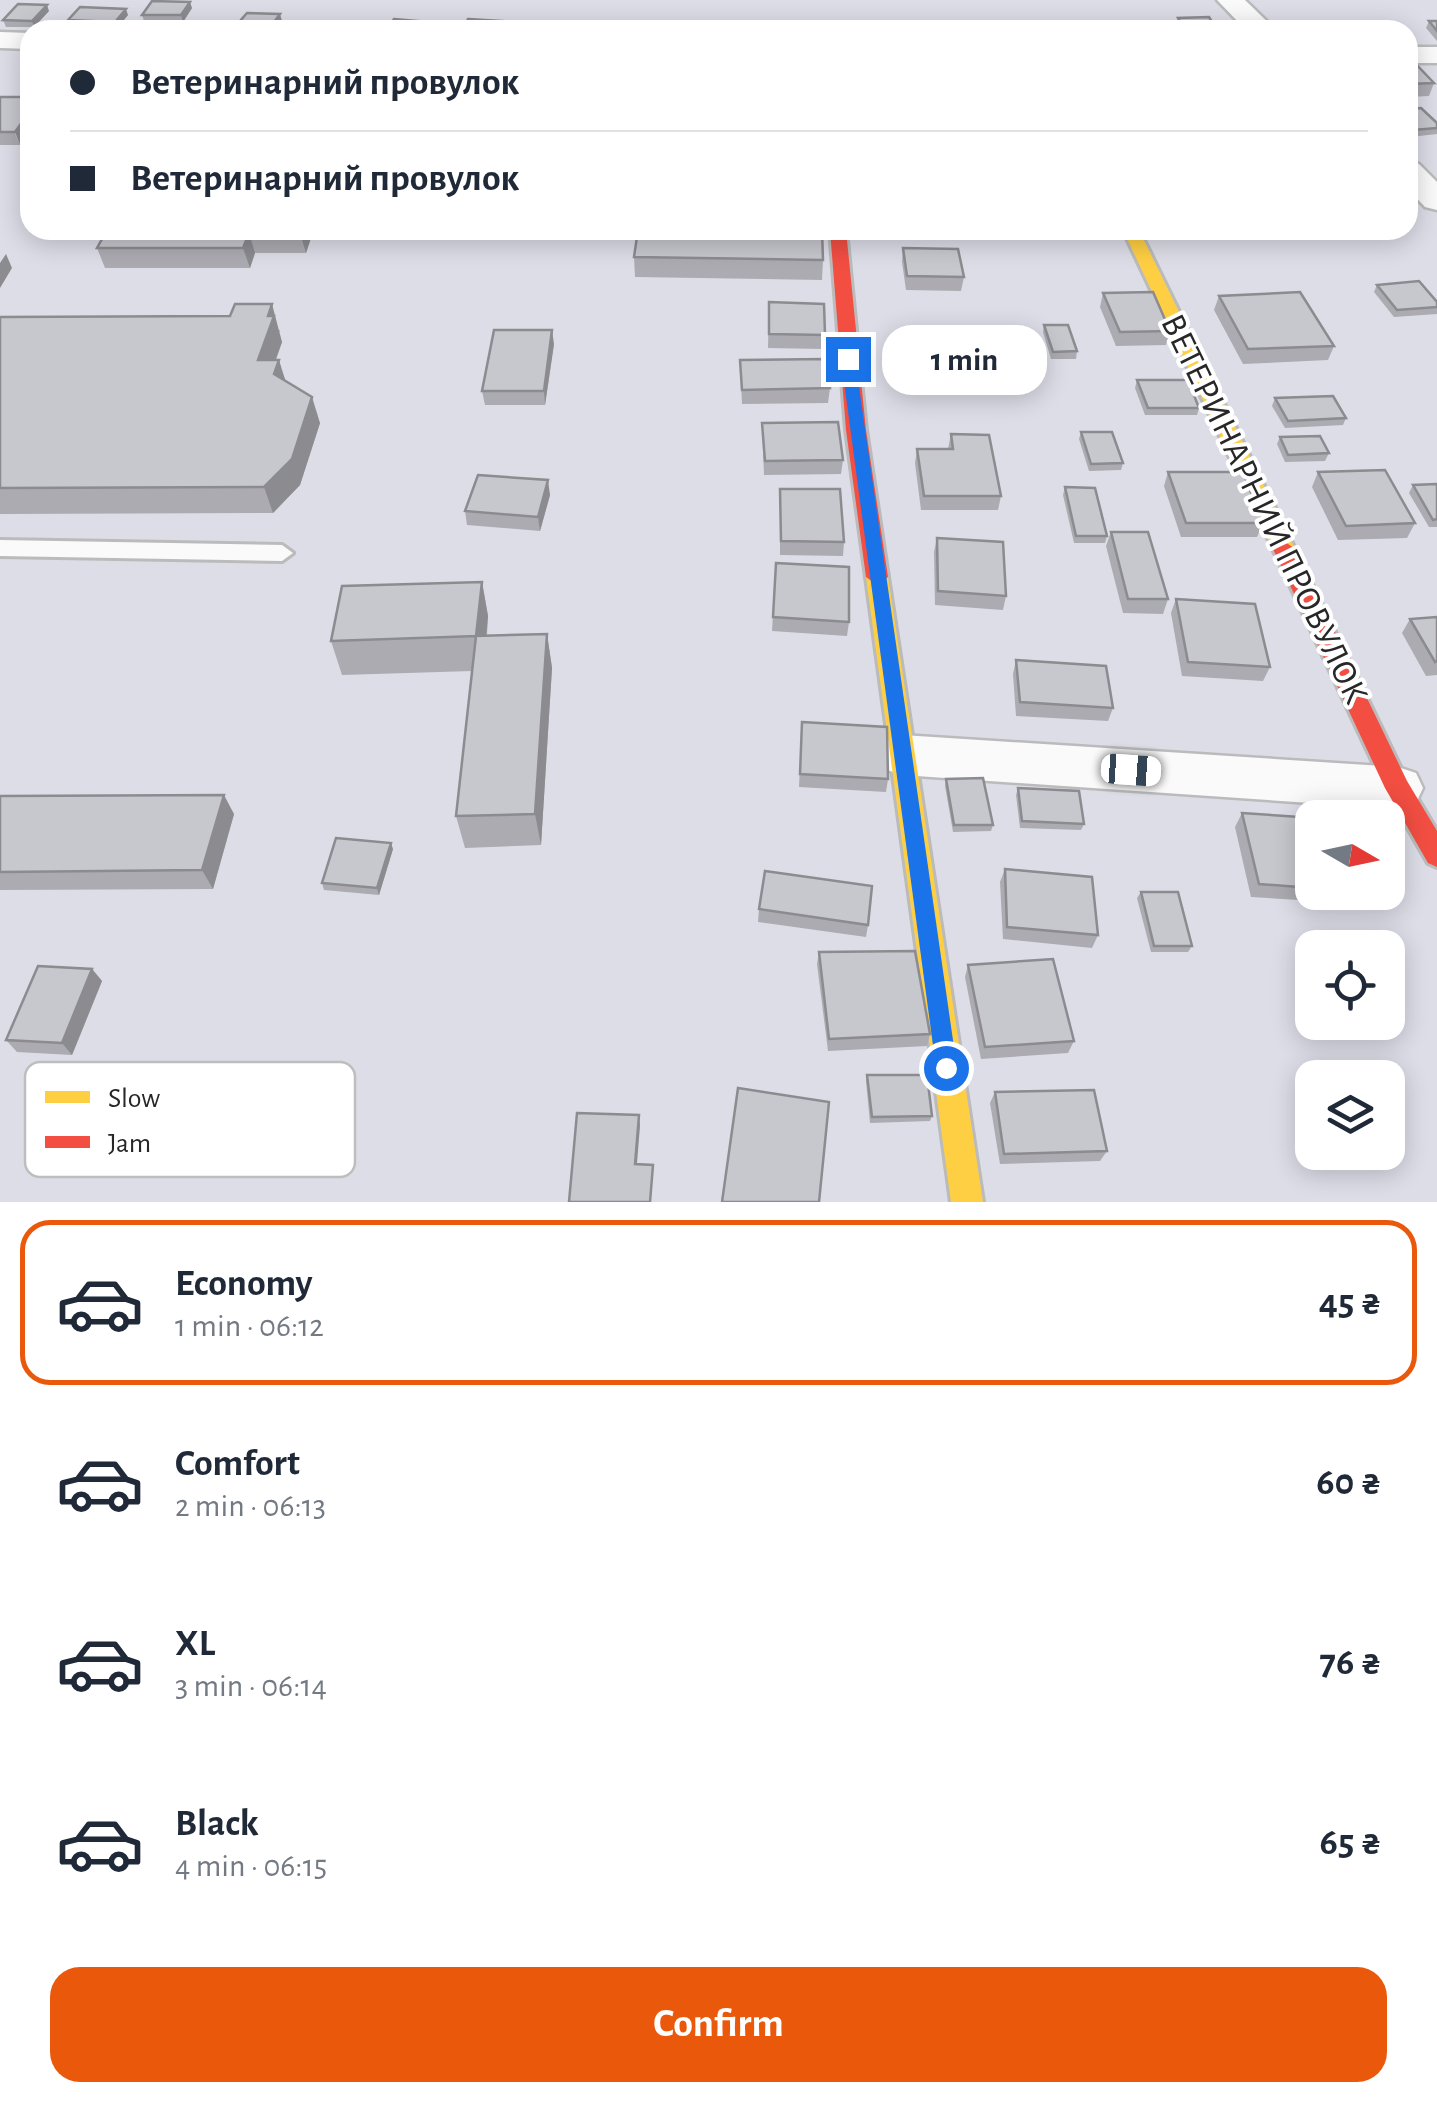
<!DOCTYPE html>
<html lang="en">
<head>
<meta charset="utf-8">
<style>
  body { margin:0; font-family:"Alegreya Sans",sans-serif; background:#f6f6f7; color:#1f2937; height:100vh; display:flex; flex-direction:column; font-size:38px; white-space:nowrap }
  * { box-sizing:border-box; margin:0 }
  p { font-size:32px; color:#747a83 }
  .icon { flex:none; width:55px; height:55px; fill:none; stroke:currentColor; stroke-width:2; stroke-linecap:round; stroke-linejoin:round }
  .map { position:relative; height:1202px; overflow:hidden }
  .details { display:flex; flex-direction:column; background:#fff; flex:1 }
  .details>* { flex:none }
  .hud { position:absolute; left:20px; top:20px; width:1398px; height:220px; border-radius:30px; box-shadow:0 5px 25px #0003; display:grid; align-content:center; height:220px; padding:0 50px; background:#fff }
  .needle { width:65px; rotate:99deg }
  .fabs { position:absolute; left:1295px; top:800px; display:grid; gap:20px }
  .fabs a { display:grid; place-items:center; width:110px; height:110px; border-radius:20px; background:#fff; box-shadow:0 5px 25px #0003; font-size:50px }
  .end { position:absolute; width:45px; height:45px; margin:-22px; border:12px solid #1a73e8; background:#fff; box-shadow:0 0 0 5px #fff }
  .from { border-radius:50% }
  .bubble { position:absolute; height:70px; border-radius:30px; background:#fff; box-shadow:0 5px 25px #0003; font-size:32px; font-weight:600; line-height:70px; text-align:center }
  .car { position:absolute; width:30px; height:60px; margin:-30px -15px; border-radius:12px; box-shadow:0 0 8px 2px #0007; background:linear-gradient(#fff 24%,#345 0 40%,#fff 0 76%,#345 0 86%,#fff 0) }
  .hud b { display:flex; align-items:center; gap:35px; height:95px; font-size:38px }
  .hud b+b { border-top:2px solid #e0e1e3 }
  .hud i { width:25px; height:25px; background:#1f2937 }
  ul { padding:18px 0 0; list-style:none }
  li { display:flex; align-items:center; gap:30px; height:165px; margin:0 20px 15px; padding:0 30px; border:5px solid transparent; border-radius:30px }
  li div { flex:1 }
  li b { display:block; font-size:38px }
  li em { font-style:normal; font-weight:600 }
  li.on { border-color:#ea580c }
  li>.icon { width:90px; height:90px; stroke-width:1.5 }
  .cta { display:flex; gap:20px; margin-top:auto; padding:20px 50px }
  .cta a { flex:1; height:115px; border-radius:30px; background:#ea580c; color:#fff; font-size:40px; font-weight:600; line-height:115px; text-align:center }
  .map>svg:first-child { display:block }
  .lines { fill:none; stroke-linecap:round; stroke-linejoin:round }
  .lane-casing { stroke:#bbbbbc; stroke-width:6 }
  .street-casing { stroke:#bbbbbc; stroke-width:5 }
  .slow-casing { stroke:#bbbbbc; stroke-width:6 }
  .jam-casing { stroke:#bbbbbc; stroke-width:6 }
  .lane { fill:#fafafb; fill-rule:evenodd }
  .street { fill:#fafafb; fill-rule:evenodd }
  .slow { fill:#ffcf43; fill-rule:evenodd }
  .jam { fill:#f24e42; fill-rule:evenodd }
  .wall { fill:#ababb1 }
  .shaded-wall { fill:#8b8b90 }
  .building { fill:#c7c7ce; stroke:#8b8b90; stroke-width:2.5 }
  .route { fill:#1a73e8 }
  .labels { text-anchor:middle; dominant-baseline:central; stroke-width:8; stroke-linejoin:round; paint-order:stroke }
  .street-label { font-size:35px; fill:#272727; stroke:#fff }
  .key { fill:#fff; stroke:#bebebe; stroke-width:2.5 }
  .key-label { font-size:28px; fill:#272727 }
</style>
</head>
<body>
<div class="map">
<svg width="1437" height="1202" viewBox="0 0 1437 1202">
  <rect width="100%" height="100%" fill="#dcdde7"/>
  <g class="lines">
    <g class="lane-casing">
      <path id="lane" d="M0,540L282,545L293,553L282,561L0,556Z"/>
    </g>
    <g class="street-casing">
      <g id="street">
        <path d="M1217,0H1245L1276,30H1246Z"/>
        <path d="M0,32L30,33V49L0,48Z"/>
        <rect x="1408" y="47" width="29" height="16"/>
        <path d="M1408,161L1419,164L1437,182V210L1425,207L1408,189Z"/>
        <path d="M902,735L1398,767L1416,773L1423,788L1416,803L1398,809L902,775L884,769L877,755L884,741Z"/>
      </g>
    </g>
    <g class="slow-casing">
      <g id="slow">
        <path d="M1123,230H1139L1295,549L1292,554L1284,557L1273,549Z"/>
        <path d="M877,569L888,577L983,1202H951L866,577Z"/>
      </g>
    </g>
    <g class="jam-casing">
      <g id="jam">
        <path d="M830,230H846L866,430L888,577L877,585L866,577L846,430Z"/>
        <path d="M1284,541L1295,549L1407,781L1437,831V867L1428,863L1385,788L1273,549Z"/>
      </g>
    </g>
    <use href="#lane" class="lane"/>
    <use href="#street" class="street"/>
    <use href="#slow" class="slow"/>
    <use href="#jam" class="jam"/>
  </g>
  <g class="wall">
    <path d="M192,8L183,22L144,21L142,15Z"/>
    <path d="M49,11L34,27H6L3,20Z"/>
    <path d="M128,15L117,28L71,27L68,20Z"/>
    <path d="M1178,18L1217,30H1179L1176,24Z"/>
    <path d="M1429,21H1437V41L1426,28Z"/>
    <path d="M1408,61L1434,83L1429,96L1408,97Z"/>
    <path d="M0,97L20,145H0Z"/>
    <path d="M1408,109L1437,123V134L1410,137L1408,134Z"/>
    <path d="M107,230H311L312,235L306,253H255L250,268H105L97,248Z"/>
    <path d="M903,248L964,277L961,291L906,290L902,262Z"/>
    <path d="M634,257L823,260L822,280L635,277Z"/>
    <path d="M1377,285L1437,302V314L1394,317L1374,292Z"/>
    <path d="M1103,293L1170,331L1166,345L1116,346L1100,307Z"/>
    <path d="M1219,296L1334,346L1328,360L1243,364L1214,310Z"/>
    <path d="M769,302L825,335L824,349L768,348Z"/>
    <path d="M0,317L280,330L279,333L282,342L276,360L286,381L320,423L300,485L273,513L0,514Z"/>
    <path d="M1044,325L1077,351L1076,359H1051L1043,332Z"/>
    <path d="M907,332L965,367L963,382L908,381L905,346Z"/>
    <path d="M554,344L545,405H485L482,391Z"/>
    <path d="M740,360L830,388L828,403L742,404Z"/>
    <path d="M1137,380L1199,408L1197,415H1145L1135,388Z"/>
    <path d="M1275,398L1346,418L1343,425L1285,428L1272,406Z"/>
    <path d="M762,423L843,460L841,474L764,475Z"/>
    <path d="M1081,432L1123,463L1121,470L1089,471L1079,439Z"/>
    <path d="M951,434L1001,496L998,510H921L915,463L917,449H948Z"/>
    <path d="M1280,437L1329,453L1325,461L1285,462L1277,444Z"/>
    <path d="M1168,472L1263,523L1257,537H1181L1164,486Z"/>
    <path d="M1318,472L1415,523L1407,538L1338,540L1312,487Z"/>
    <path d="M1437,484V527H1429L1409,493L1413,485Z"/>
    <path d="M1065,487L1107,536L1105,543H1074L1063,495Z"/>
    <path d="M780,489L844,542L843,556L780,555Z"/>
    <path d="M550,495L540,531L467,525L465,511Z"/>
    <path d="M1111,532L1168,599L1163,614L1123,613L1106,546Z"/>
    <path d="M937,538L1006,596L1003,610L935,605L934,552Z"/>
    <path d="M776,563L849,622L847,636L772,631Z"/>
    <path d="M482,582L488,616L487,636L547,634L552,668L541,845L465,848L456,816L472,671L342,675L331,641Z"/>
    <path d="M1176,599L1270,667L1263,681L1182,676L1171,613Z"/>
    <path d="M1437,617V675L1426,676L1402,633L1410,619Z"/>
    <path d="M1016,660L1113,708L1108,721L1016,716L1013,674Z"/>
    <path d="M802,722L888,779L886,792L799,787Z"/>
    <path d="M946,779L993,825L991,831L953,832L945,786Z"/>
    <path d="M1018,788L1084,824L1081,830L1020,828L1016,795Z"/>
    <path d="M0,796L234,814L213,889L0,890Z"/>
    <path d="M1242,813L1312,818V892H1373L1364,904L1251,897L1235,827Z"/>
    <path d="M393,849L379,895L324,890L322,883Z"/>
    <path d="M1005,869L1098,935L1092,948L1003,939L1000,882Z"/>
    <path d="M1141,892L1192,946L1188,952H1151L1137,898Z"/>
    <path d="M759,909L868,925L866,937L758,922Z"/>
    <path d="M819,952L930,1034L927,1046L828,1051L817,964Z"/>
    <path d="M968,965L1074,1041L1068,1053L981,1059L965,977Z"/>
    <path d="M92,969L102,981L72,1055L17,1052L6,1040Z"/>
    <path d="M867,1075L932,1116L930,1121L870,1123L866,1081Z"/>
    <path d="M995,1092L1107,1151L1100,1161L1000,1164L990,1103Z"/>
  </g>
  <g class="shaded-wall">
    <path d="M190,2L192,8L183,22L181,15Z"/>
    <path d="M47,5L49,11L34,27L32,21Z"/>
    <path d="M126,9L128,15L117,28L115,22Z"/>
    <path d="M280,14L282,21L275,30H268Z"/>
    <path d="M30,111V132L20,145L15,132Z"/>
    <path d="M301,230H311L312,235L306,253L300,233Z"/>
    <path d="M249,233L255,253L250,268L243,248Z"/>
    <path d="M6,254L12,268L0,288V263Z"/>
    <path d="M272,304L282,342L266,386L258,360L268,316Z"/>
    <path d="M552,330L554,344L545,405L544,391Z"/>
    <path d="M279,360L287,386L274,374Z"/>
    <path d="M312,397L320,423L300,485L273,513L264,487Z"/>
    <path d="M548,480L550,495L540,531L538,517Z"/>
    <path d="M482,582L488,616L483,670L476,636Z"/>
    <path d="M547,634L552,668L541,845L535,814Z"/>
    <path d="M224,795L234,814L213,889L202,870Z"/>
    <path d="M391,843L393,849L379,895L377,888Z"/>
    <path d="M92,969L102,981L72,1055L62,1043Z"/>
    <path d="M639,1115L640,1126L636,1175L635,1164Z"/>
  </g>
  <g class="building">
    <path d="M152,1L190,2L181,15H142Z"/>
    <path d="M18,4L47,5L32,21L3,20Z"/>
    <path d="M80,7L126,9L115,22L68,20Z"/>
    <path d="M247,13L280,14L268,30L234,28Z"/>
    <path d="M1209,17L1217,30H1185L1178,18Z"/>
    <path d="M394,19L418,21L412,30H386Z"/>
    <path d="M468,19L518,22L514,30H462Z"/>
    <path d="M1429,21H1437V31Z"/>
    <path d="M1131,22L1137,30H1101L1097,23Z"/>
    <path d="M602,25L633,27L632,30H600Z"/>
    <path d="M871,27L872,30H810V28Z"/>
    <path d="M1412,60L1434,83L1408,84V61Z"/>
    <path d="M0,97H30V111L15,132H0Z"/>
    <path d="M1421,108L1437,123V128L1413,130L1408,124V109Z"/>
    <path d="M107,230H301L300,233H249L243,248H97Z"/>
    <path d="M638,230H822L823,260L634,257Z"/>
    <path d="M903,248L958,249L964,277L907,276Z"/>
    <path d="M1419,281L1437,302V307L1397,310L1377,285Z"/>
    <path d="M1153,292L1170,331L1120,332L1103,293Z"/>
    <path d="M1300,292L1334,346L1248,349L1219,296Z"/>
    <path d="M769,302L824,304L825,335L769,334Z"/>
    <path d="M235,304H272L268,316H274L258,360H279L274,374L312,397L292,459L264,487L0,488V317L230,316Z"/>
    <path d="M1044,325H1068L1077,351L1053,352Z"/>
    <path d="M494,330H552L544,391H482Z"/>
    <path d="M907,332H960L965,367H910Z"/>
    <path d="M825,359L830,388L742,390L740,360Z"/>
    <path d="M1137,380H1188L1199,408H1148Z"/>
    <path d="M1333,396L1346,418L1288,421L1275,398Z"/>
    <path d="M838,422L843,460L765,461L762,423Z"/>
    <path d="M1081,432H1112L1123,463L1091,464Z"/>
    <path d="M951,434L989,435L1001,496H924L917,449H953Z"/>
    <path d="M1320,436L1329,453L1288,455L1280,437Z"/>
    <path d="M1385,470L1415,523L1346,526L1318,472Z"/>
    <path d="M1168,472H1243L1263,523H1186Z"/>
    <path d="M478,475L548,480L538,517L465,511Z"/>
    <path d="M1437,484V519L1433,520L1413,485Z"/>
    <path d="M1065,487L1095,488L1107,536H1076Z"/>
    <path d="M780,489H840L844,542L781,541Z"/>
    <path d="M1111,532H1148L1168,599H1128Z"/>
    <path d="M937,538L1003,542L1006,596L938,591Z"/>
    <path d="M776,563L849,567V622L773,617Z"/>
    <path d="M482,582L476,636L547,634L535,814L456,816L476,636L331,641L342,586Z"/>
    <path d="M1176,599L1255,604L1270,667L1188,662Z"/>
    <path d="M1437,617V661L1435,662L1410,619Z"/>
    <path d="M1016,660L1106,666L1113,708L1020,702Z"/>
    <path d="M802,722L887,727L888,779L800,774Z"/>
    <path d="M983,778L993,825H954L946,779Z"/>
    <path d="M1018,788L1079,791L1084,824L1022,821Z"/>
    <path d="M224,795L202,870L0,872V796Z"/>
    <path d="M1242,813L1315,818H1312V888L1259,884Z"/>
    <path d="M336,838L391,843L377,888L322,883Z"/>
    <path d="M1005,869L1092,877L1098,935L1007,927Z"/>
    <path d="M765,871L872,886L868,925L759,909Z"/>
    <path d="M1141,892H1178L1192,946H1154Z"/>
    <path d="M915,951L930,1034L829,1039L819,952Z"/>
    <path d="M1053,959L1074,1041L985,1047L968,965Z"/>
    <path d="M38,966L92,969L62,1043L6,1040Z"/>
    <path d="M867,1075H927L932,1116L872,1117Z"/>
    <path d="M738,1088L829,1102L819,1202H722Z"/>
    <path d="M1094,1090L1107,1151L1004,1154L995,1092Z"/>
    <path d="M577,1113L639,1115L635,1164L653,1165L650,1202H569Z"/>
  </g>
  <path class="route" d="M848,355L855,359L957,1068L954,1076L946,1079L939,1076L936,1068L841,359Z"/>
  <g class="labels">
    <g class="street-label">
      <text transform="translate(1264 509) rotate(64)">ВЕТЕРИНАРНИЙ ПРОВУЛОК</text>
    </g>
  </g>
  <rect x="25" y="1062" width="330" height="115" rx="15" class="key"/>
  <rect x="45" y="1091" width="45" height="12" fill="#ffcf43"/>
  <rect x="45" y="1136" width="45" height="12" fill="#f24e42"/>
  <g class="key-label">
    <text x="108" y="1107">Slow</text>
    <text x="108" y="1152">Jam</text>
  </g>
</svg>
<div class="fabs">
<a><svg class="needle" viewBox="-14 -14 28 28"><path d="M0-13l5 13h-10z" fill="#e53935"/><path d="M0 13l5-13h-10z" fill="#747a83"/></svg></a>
<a><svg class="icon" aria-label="locate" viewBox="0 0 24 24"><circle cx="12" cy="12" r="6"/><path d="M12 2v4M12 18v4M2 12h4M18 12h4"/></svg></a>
<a><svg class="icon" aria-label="layers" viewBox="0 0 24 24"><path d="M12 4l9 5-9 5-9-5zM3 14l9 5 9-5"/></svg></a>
</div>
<i class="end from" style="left:946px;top:1068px"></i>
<i class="end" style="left:848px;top:359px"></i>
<div class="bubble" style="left:882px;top:325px;width:165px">1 min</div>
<i class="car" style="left:1131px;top:770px;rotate:94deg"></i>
<div class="hud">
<b><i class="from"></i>Ветеринарний провулок</b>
<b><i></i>Ветеринарний провулок</b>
</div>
</div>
<section class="details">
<ul>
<li class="on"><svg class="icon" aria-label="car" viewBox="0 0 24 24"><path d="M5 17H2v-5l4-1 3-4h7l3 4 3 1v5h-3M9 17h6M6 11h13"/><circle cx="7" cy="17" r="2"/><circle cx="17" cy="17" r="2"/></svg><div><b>Economy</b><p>1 min · 06:12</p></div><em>45 ₴</em></li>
<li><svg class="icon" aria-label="car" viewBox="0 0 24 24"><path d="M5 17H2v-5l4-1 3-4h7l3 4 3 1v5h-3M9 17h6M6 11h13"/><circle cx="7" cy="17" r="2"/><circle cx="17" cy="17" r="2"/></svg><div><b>Comfort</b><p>2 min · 06:13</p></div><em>60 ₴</em></li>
<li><svg class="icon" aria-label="car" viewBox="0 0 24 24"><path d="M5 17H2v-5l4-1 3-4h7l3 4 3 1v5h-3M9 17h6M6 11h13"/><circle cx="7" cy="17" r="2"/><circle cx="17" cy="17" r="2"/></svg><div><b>XL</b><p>3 min · 06:14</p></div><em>76 ₴</em></li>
<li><svg class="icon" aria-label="car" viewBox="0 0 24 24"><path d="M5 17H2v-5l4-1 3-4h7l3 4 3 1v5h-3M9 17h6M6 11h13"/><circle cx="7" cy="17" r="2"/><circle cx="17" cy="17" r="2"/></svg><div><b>Black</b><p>4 min · 06:15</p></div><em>65 ₴</em></li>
</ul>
<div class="cta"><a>Confirm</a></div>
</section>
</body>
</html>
